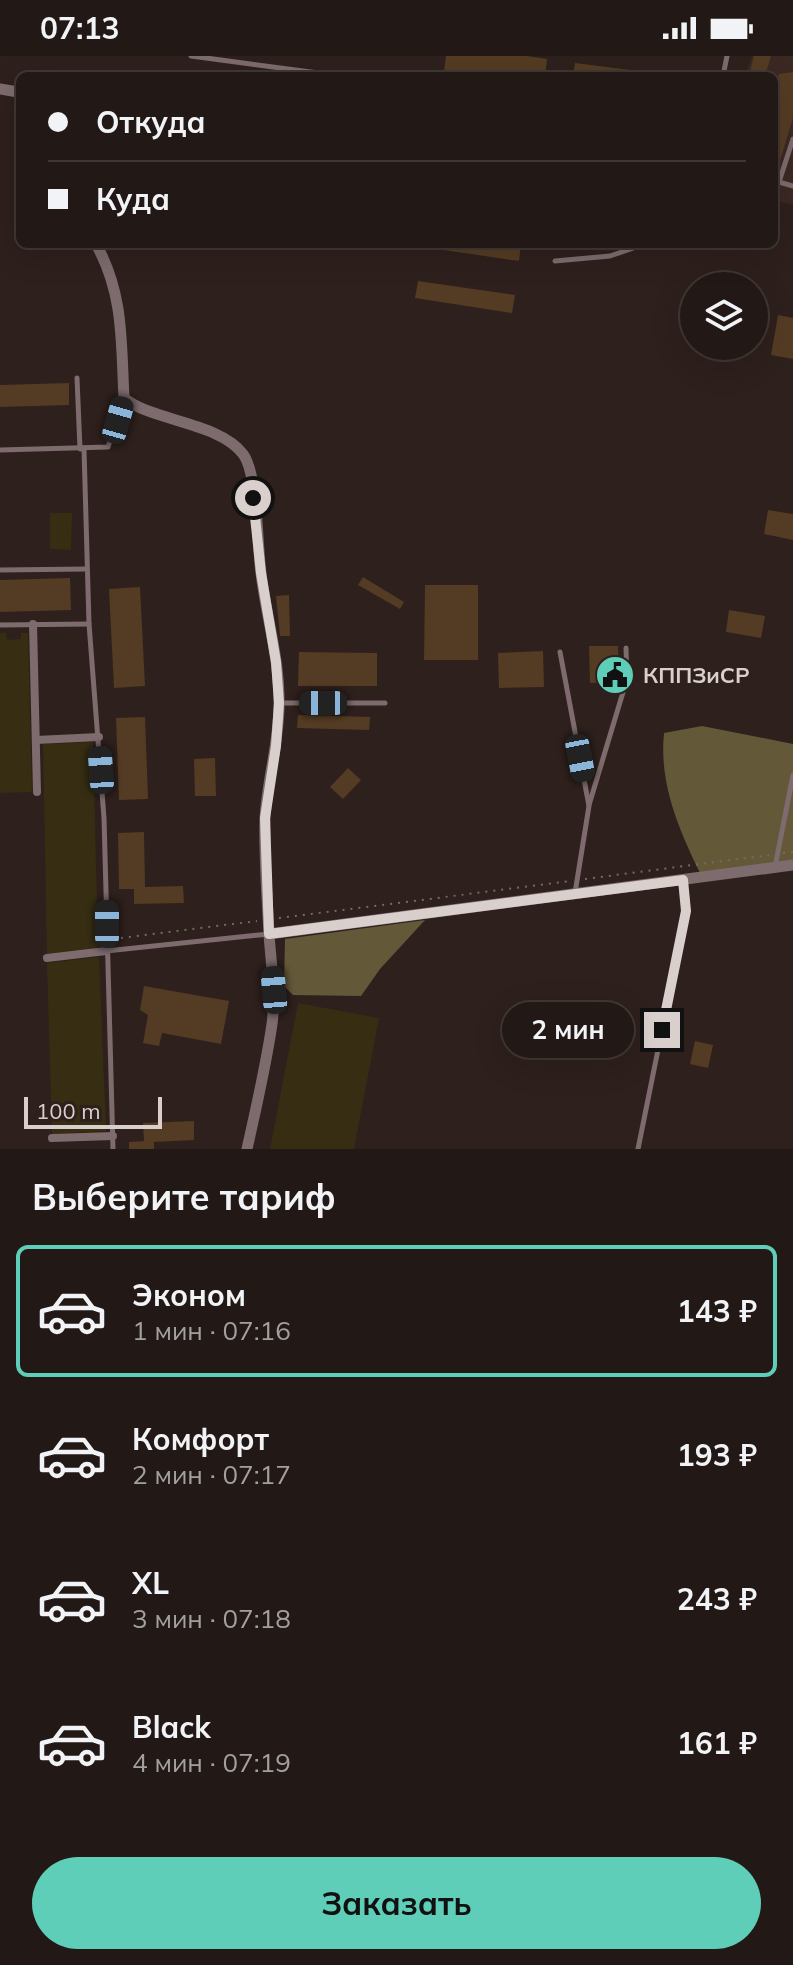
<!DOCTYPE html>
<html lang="ru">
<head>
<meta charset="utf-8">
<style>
  body { margin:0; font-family:Mulish,sans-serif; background:#2e2522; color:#f1f3f6; height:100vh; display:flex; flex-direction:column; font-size:30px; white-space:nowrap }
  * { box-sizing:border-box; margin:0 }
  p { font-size:26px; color:#a2a0a0 }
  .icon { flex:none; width:44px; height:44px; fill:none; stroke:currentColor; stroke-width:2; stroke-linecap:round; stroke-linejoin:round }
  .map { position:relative; height:1093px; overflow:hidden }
  .details { display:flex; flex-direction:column; background:#221815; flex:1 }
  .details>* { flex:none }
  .banner { position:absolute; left:16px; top:16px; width:762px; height:176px; border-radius:12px; box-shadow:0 8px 32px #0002,0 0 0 2px #3f3734; display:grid; align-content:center; height:176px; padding:0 32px; background:#221815 }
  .tools { position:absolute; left:680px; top:216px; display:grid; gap:16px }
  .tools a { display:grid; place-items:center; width:88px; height:88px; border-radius:50%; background:#221815; box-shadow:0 8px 32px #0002,0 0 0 2px #3f3734; font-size:40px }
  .scale { position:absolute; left:24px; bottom:20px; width:138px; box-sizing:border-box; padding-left:8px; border:4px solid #d9d0cd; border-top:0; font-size:22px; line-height:28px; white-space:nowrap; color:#d9d0cd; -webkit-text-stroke:6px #2e201c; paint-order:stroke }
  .end { position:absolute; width:36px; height:36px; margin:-18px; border:10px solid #d9d0cd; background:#111; box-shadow:0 0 0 4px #111 }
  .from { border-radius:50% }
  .bubble { position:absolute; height:56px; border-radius:28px; background:#221815; box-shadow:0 8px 32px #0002,0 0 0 2px #3f3734; font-size:26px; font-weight:700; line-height:56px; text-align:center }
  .car { position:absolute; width:24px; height:48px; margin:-24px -12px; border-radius:10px; box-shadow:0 0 6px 2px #0007; background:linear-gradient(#222 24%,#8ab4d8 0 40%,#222 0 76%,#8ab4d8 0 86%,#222 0) }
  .banner b { display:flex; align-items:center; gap:28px; height:76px; font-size:30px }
  .banner b+b { border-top:2px solid #3f3734 }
  .banner i { width:20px; height:20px; background:#f1f3f6 }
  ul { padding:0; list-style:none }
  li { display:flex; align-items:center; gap:24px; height:132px; margin:0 16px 12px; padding:0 16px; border:4px solid transparent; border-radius:12px }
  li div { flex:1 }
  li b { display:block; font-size:30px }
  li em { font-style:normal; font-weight:700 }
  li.current { border-color:#5eceb8 }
  li>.icon { width:72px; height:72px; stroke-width:1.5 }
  h2 { padding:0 32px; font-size:36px; line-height:96px }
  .action { display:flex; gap:16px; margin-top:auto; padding:16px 32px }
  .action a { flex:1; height:92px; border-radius:48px; background:#5eceb8; color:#111; font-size:32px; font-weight:700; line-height:92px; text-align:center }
  .status { display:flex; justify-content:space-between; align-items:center; height:56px; padding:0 40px; background:#221815; direction:ltr }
  .status svg { height:22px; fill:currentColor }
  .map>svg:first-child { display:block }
  .built { fill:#3c2823 }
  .green { fill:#362d13 }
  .forest { fill:#635938 }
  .building { fill:#543b23 }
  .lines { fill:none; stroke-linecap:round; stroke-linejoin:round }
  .path { stroke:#756966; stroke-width:2; stroke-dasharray:2 6; stroke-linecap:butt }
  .service { stroke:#7d6b6e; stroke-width:5 }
  .pedestrian { stroke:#7d6b6e; stroke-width:8 }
  .minor { stroke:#7d6b6e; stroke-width:11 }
  .route { stroke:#d9d0cd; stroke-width:10 }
  .labels { text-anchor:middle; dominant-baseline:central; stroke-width:6; stroke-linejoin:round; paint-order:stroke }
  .poi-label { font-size:22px; font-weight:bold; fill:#d9d0cd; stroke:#2e201c; text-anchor:start }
</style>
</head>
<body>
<div class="status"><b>07:13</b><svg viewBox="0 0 49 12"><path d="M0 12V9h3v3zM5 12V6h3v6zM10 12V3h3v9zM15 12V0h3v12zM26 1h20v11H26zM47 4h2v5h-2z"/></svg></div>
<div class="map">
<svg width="793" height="1093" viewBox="0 0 793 1093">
  <rect width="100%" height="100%" fill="#2e201c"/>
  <path class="built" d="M752,0H793V149L774,144V20H745Z"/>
  <g class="green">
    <path d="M50,457H72L71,494L50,493Z"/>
    <path d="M0,577H6L7,584L21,583V577H28L32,736L0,737Z"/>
    <path d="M93,686L98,892L47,899L43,688Z"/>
    <path d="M99,901L106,1075L52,1078L47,907Z"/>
    <path d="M298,947L379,962L354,1093H270Z"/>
  </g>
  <g class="forest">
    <path d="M702,670L793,688V804L700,817C678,772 659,727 664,677Z"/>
    <path d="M425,864L380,913L361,940L293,939L284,930L285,883Z"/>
  </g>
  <g class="building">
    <path d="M446,0H527L547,3L545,20H485L444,15Z"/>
    <path d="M754,0H771L765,20H749Z"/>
    <path d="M575,7L638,15V20H573Z"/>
    <path d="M793,16V62L774,124V36L779,18Z"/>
    <path d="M431,188H521L519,205L430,192Z"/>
    <path d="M418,225L515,239L512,257L415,242Z"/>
    <path d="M778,259L793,262V303L771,299Z"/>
    <path d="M69,327V349L0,351V329Z"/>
    <path d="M768,454L793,458V484L764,478Z"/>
    <path d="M363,521L404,546L400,553L358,529Z"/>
    <path d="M70,522L71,554L0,556V524Z"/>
    <path d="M425,529H478V604H424Z"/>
    <path d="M140,531L145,630L114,632L109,533Z"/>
    <path d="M289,539L290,580H280L276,540Z"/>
    <path d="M729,554L765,560L761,582L726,576Z"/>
    <path d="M589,590H618L619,626L590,627Z"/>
    <path d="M543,595L544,631L499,632L498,597Z"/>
    <path d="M299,596L377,597V630H298Z"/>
    <path d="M298,659L370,661L369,674L297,672Z"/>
    <path d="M145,661L148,743L119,744L116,662Z"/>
    <path d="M215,702L216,740H195L194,703Z"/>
    <path d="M348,712L361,724L343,743L330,731Z"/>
    <path d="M144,776L145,831L183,830L184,847L134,848V833H119L118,777Z"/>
    <path d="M144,930L229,945L221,988L162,977L159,990L143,987L148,959L140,954Z"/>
    <path d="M695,985L713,989L708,1012L690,1008Z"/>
    <path d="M194,1065V1084L154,1086V1093H129V1086L144,1085L143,1067Z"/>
  </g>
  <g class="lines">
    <g class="path">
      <path d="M783,797L793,796"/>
      <path d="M585,823L769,799"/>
      <path d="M279,862L571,825"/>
      <path d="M113,883L257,865"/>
    </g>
    <g class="service">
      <path d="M191,0L341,20"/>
      <path d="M723,20L727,0"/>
      <path d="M793,83L779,126L793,130"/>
      <path d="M555,205L610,200L645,188"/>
      <path d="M77,322L80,393"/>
      <path d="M84,393L89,568L104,762L113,1093"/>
      <path d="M0,394L108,391L124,343"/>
      <path d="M0,514L87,513"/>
      <path d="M0,569L89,568"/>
      <path d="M560,596L589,750L575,837"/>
      <path d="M280,647H385"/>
      <path d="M589,749L627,623L626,592"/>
      <path d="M775,811L793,719"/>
      <path d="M106,895L269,878"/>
      <path d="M638,1093L686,855L683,824"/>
    </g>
    <g class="pedestrian">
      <path d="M33,568L37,736"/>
      <path d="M36,684L99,681"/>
      <path d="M47,902L106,895"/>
      <path d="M52,1082L113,1080"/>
    </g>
    <g class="minor">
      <path d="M0,33L18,36L20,40"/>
      <path d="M96,188C124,238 121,286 124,342C151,365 219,366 243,398C258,418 257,489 261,517C266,560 280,604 279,649C279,687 267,724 265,763C264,800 267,840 269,878C271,908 276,938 272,968C266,1010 256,1052 247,1093"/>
      <path d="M269,878L793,809"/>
    </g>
  </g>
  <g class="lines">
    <path class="route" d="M253,442L261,517L276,606L279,647L276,690L265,762L269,878L683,824L686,855L662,974"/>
  </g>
  <defs>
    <g id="civic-disc" transform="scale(2)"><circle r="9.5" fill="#5eceb8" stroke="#2e201c"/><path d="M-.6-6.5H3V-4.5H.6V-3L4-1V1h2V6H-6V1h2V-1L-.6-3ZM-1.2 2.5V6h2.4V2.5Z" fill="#111"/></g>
  </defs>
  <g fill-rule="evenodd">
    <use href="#civic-disc" x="615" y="619"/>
  </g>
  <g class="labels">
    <g class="poi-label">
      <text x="643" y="619">КППЗиСР</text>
    </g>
  </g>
</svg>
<div class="tools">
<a><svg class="icon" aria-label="layers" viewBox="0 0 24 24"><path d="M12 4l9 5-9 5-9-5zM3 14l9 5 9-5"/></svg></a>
</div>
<div class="scale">100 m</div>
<i class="end from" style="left:253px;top:442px"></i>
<i class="end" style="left:662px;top:974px"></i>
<div class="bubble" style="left:502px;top:946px;width:132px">2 мин</div>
<i class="car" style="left:118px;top:364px;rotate:16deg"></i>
<i class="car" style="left:323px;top:647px;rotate:270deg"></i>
<i class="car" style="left:580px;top:702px;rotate:169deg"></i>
<i class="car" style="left:101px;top:714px;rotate:356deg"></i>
<i class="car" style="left:107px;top:868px;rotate:0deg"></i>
<i class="car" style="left:274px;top:934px;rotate:355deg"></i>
<div class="banner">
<b><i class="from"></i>Откуда</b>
<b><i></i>Куда</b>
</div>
</div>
<section class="details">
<h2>Выберите тариф</h2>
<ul>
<li class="current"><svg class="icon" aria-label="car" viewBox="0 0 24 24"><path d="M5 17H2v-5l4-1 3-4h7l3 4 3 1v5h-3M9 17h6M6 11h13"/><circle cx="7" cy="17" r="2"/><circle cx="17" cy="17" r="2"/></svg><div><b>Эконом</b><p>1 мин · 07:16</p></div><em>143 ₽</em></li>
<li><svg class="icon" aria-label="car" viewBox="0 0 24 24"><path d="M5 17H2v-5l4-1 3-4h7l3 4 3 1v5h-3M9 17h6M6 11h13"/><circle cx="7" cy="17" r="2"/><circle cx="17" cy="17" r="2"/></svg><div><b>Комфорт</b><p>2 мин · 07:17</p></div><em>193 ₽</em></li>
<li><svg class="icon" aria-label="car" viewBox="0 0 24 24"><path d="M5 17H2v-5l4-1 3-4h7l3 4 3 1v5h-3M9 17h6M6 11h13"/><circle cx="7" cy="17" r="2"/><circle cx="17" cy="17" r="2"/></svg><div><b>XL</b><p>3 мин · 07:18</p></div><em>243 ₽</em></li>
<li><svg class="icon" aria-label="car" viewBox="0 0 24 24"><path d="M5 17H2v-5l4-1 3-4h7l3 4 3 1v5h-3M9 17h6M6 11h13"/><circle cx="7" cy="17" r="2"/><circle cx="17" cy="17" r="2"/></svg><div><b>Black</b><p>4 мин · 07:19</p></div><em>161 ₽</em></li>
</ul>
<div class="action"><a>Заказать</a></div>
</section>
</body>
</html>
